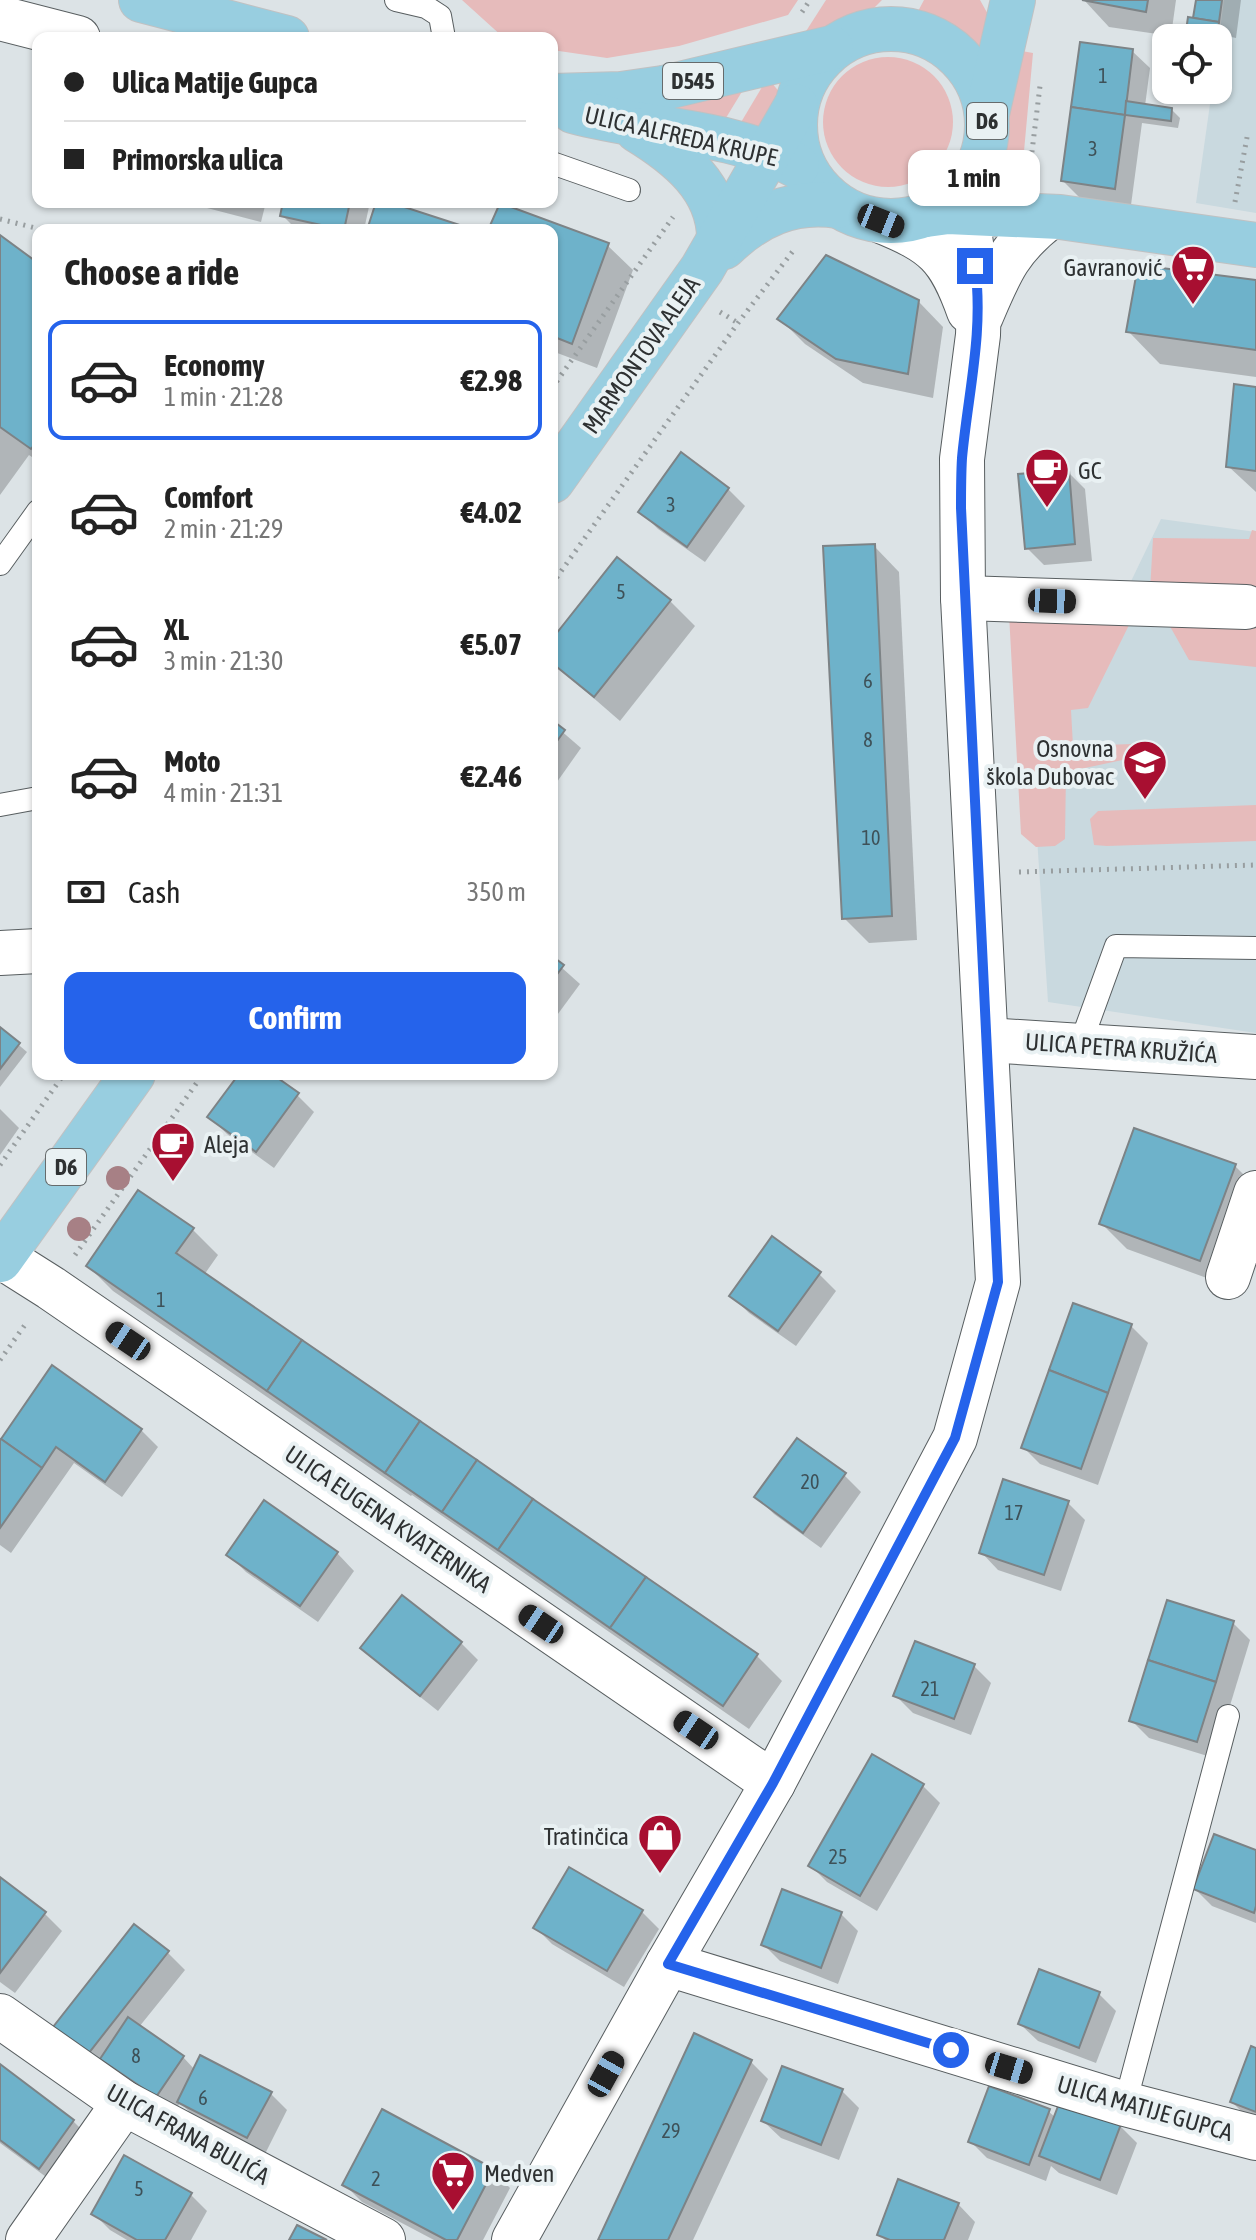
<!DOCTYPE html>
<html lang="en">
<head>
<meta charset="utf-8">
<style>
  body { margin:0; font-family:"Asap Condensed",sans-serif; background:#f6f6f6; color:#222; height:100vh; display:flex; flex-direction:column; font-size:30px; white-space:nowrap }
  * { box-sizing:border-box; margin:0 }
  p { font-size:26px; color:#767676 }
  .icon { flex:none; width:44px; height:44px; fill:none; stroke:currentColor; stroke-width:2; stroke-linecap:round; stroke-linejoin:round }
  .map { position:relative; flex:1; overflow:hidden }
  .panel { position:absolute; left:32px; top:224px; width:526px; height:856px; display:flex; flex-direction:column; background:#fff; border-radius:16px; box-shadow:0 2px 6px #0004 }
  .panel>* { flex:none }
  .banner { position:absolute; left:32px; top:32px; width:526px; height:176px; border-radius:16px; box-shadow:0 2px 6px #0004; display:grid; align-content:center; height:176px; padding:0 32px; background:#fff }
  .tools { position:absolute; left:1152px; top:24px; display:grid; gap:16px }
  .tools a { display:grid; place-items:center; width:80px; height:80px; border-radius:16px; background:#fff; box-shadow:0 2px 6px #0004; font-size:40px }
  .end { position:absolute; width:36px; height:36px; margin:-18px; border:10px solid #2563eb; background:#fff; box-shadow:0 0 0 4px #fff }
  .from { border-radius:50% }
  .bubble { position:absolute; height:56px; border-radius:16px; background:#fff; box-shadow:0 2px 6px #0004; font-size:26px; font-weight:700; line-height:56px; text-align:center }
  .car { position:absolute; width:24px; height:48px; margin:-24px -12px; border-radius:10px; box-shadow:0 0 6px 2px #0007; background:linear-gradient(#222 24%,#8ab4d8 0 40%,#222 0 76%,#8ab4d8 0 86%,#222 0) }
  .banner b { display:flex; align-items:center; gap:28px; height:76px; font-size:30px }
  .banner b+b { border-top:2px solid #e0e0e0 }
  .banner i { width:20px; height:20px; background:#222 }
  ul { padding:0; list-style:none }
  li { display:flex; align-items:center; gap:24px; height:120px; margin:0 16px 12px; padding:0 16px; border:4px solid transparent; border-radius:16px }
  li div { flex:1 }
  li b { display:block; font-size:30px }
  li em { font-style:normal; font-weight:700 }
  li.selected { border-color:#2563eb }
  li>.icon { width:72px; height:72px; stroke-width:1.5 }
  h2 { padding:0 32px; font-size:36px; line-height:96px }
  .pay { display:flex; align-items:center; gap:20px; height:88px; padding:0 32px; font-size:30px }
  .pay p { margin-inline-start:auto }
  .cta { display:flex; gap:16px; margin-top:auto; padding:16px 32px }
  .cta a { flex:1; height:92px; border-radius:16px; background:#2563eb; color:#fff; font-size:32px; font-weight:700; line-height:92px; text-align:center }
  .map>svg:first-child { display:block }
  .built { fill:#c9d9df }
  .green { fill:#e6bbbb }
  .shadow { fill:#0003 }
  .building { fill:#6eb2ca; stroke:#7d8386; stroke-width:2 }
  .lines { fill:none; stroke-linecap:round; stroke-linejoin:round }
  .service-casing { stroke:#585e60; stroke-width:24 }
  .minor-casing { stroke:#585e60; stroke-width:46 }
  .secondary-casing { stroke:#585e60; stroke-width:46 }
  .primary-casing { stroke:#c0c1c2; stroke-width:46 }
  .path { stroke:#989ea0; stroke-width:5; stroke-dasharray:2 6; stroke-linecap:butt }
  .service { stroke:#fff; stroke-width:22 }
  .minor { stroke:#fff; stroke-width:44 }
  .secondary { stroke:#fff; stroke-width:44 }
  .primary { stroke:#98cee0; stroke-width:44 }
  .tree { fill:#a78085 }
  .route { stroke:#2563eb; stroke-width:10 }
  .labels { text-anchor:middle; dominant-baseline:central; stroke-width:8; stroke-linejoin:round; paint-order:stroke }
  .number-label { font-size:20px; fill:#3e5158 }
  .shield { fill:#e9f1f3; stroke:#666b6c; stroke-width:2 }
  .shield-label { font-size:22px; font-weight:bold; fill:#2e3132 }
  .street-label { font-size:24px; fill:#2e3132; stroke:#e9f1f3 }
  .poi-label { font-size:24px; fill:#2e3132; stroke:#e9f1f3; text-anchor:end }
</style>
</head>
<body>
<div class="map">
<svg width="1256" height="2240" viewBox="0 0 1256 2240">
  <rect width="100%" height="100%" fill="#dce3e6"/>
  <g class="built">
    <path d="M1224,0H1256V213L1196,203L1212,90H1218V44Z"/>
    <path d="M1161,519L1256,532V1033L1048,1002L1020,584L1122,600Z"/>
  </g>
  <g class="green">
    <path d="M462,0H798L788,15L679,46L607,58L552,50V38H504Z"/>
    <path d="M826,0H882L872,10L801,39Z"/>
    <path d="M924,0H980L990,18L983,63C963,39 946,24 915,17Z"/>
    <path d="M1016,50L1033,53L1022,173C985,141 1007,90 1016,50Z"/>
    <circle cx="888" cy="122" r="65"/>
    <path d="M765,82L772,83L780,93L764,137L734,134Z"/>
    <path d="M746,85L718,131L645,109Z"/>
    <path d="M1252,530L1256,531V667L1189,660L1150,591L1153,538L1249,539Z"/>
    <path d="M1009,614L1131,621L1088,708L1071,710L1073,746L1132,744V758L1066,772L1065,839L1055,846L1036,847L1021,834Z"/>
    <path d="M1256,805V841L1107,846L1094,845L1090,819L1098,811Z"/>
  </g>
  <g class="shadow">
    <path d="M1084,0H1176L1171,36L1109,27Z"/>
    <path d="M1198,0H1241L1236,38L1226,36L1221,67H1218V38H1187L1195,20Z"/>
    <path d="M1132,51L1150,68L1145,106L1171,109L1180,118L1178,128L1142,123L1131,205L1080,198L1063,181Z"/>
    <path d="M184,202H266L261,222Z"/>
    <path d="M285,202H370L364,230H297L282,215Z"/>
    <path d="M501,206L607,245L633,270L597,368L552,351V230H490Z"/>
    <path d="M0,238L38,265V461L29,455L0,495Z"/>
    <path d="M1256,282V377L1160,364L1128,331Z"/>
    <path d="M918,301L943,327L933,398L863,383L805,344L780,319Z"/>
    <path d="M1256,389V492L1228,466Z"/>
    <path d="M1068,472L1085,489L1092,561L1044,565L1027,548Z"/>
    <path d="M728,489L745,506L705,562L658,529L641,512Z"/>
    <path d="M874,546L899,572L917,940L869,943L844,918Z"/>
    <path d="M670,601L695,626L620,721L552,662V643Z"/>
    <path d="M552,723L581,748L552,789Z"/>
    <path d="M552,959L580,984L552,1022Z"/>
    <path d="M0,1029L27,1052L0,1087Z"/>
    <path d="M241,1074H269L297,1095L314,1112L274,1168L227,1134L210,1117Z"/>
    <path d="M0,1109L19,1128L0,1155Z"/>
    <path d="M1235,1166L1256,1187L1226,1285L1127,1249L1102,1224Z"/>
    <path d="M139,1192L193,1230L218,1255L204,1275L757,1656L782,1681L749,1729L412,1495L411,1496L113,1291L88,1266Z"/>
    <path d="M819,1274L836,1291L796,1346L749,1313L732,1296Z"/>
    <path d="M1131,1326L1148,1343L1098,1485L1040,1464L1023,1447Z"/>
    <path d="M141,1430L158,1447L122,1497L74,1463L11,1553L0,1545V1443Z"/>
    <path d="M844,1475L861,1492L821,1548L774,1514L757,1497Z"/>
    <path d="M1068,1503L1085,1520L1061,1591L998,1570L981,1552Z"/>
    <path d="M337,1553L354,1571L318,1622L246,1572L229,1555Z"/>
    <path d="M1233,1623L1250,1640L1214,1758L1149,1738L1132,1721Z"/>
    <path d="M461,1643L478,1660L438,1711L380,1665L363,1648Z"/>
    <path d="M974,1666L991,1683L971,1735L913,1713L896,1696Z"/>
    <path d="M923,1786L940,1803L877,1911L827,1882L810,1865Z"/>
    <path d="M1256,1852V1923L1212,1906L1195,1889Z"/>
    <path d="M0,1880L45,1914L62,1931L15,1993L0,1982Z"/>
    <path d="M642,1912L659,1929L624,1987L552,1944L535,1927Z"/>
    <path d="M841,1914L858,1931L838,1984L780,1961L763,1944Z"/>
    <path d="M134,1927L168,1953L185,1970L139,2027L183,2057L195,2070L270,2093L287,2110L265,2154L196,2118L180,2103L174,2112L120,2075L110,2065L106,2070L73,2044Z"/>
    <path d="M1099,1994L1116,2011L1096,2063L1038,2041L1020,2024Z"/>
    <path d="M1256,2051V2121L1249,2119L1232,2102Z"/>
    <path d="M751,2062L768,2079L693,2240H600Z"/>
    <path d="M0,2067L73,2121L90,2138L57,2185L0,2143Z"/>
    <path d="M842,2091L859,2108L839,2160L781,2138L763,2121Z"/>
    <path d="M1048,2111L1056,2118L1120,2126L1137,2143L1117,2195L1059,2173L1051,2166L1046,2181L987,2158L970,2141Z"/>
    <path d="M382,2112L493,2171L510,2188L483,2240H434L362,2202L345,2185Z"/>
    <path d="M190,2194L207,2211L191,2240H127L110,2230L93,2213Z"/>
    <path d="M958,2204L975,2222L968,2240H885L879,2234Z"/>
  </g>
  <g class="building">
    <path d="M1082,0H1148L1146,12Z"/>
    <path d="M1196,0H1222L1219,22L1193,18Z"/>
    <path d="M1188,17L1219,22L1217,38H1185Z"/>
    <path d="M1080,42L1133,49L1125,115L1071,107Z"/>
    <path d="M1126,101L1172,108L1171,121L1125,115Z"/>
    <path d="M1071,107L1125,115L1115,189L1061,181Z"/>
    <path d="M283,202H350L344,230L280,216Z"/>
    <path d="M376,202H389L475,230H367Z"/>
    <path d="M500,203L609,243L572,344L552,336V230H488Z"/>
    <path d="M0,235L38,263V440L31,449L0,427Z"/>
    <path d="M826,255L919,300L908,374L836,359L777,319Z"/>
    <path d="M1138,265L1256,280V350L1126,332Z"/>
    <path d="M1234,384L1256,387V471L1226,467Z"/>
    <path d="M681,452L729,488L687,547L638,512Z"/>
    <path d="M1069,470L1075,544L1025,549L1018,474Z"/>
    <path d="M875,544L892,916L842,919L823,546Z"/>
    <path d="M617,557L671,600L594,697L552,663V639Z"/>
    <path d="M552,720L565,730L552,748Z"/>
    <path d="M552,956L564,965L552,981Z"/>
    <path d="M0,1027L20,1043L0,1069Z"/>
    <path d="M239,1074H272L299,1093L256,1152L207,1117Z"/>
    <path d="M1134,1128L1236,1164L1200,1261L1099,1224Z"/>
    <path d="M138,1190L194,1228L176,1253L302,1340L267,1391L86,1266Z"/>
    <path d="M772,1236L821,1272L778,1331L729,1296Z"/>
    <path d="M1073,1303L1132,1324L1108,1393L1049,1370Z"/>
    <path d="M302,1340L420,1421L385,1473L267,1391Z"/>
    <path d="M52,1365L142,1429L105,1482L56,1447L42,1468L1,1439Z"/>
    <path d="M1049,1370L1108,1393L1081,1469L1021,1448Z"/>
    <path d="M420,1421L477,1460L442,1512L385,1473Z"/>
    <path d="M797,1438L846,1473L803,1533L754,1497Z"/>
    <path d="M1,1439L42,1468L0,1528V1440Z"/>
    <path d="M477,1460L533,1499L498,1550L442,1512Z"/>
    <path d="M1003,1479L1069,1501L1044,1575L979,1553Z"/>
    <path d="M533,1499L646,1577L610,1628L498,1550Z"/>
    <path d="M264,1500L338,1552L300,1606L226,1555Z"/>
    <path d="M646,1577L758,1654L723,1706L610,1628Z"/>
    <path d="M402,1595L462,1642L420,1696L360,1648Z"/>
    <path d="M1167,1600L1234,1621L1216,1682L1148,1660Z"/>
    <path d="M915,1641L975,1664L954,1719L893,1696Z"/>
    <path d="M1148,1660L1216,1682L1197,1742L1129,1721Z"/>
    <path d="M872,1754L924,1784L860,1896L808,1866Z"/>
    <path d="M1214,1834L1256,1850V1906L1254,1913L1193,1889Z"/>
    <path d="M569,1867L643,1910L607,1971L533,1928Z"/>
    <path d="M0,1877L46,1912L0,1973Z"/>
    <path d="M782,1889L842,1912L821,1968L761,1945Z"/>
    <path d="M134,1924L169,1951L88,2054L53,2027Z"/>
    <path d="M1039,1969L1100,1992L1079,2048L1018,2024Z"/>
    <path d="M128,2017L184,2056L156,2097L100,2059Z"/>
    <path d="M694,2033L752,2060L668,2240H598Z"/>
    <path d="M1251,2046L1256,2048V2112L1230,2102Z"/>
    <path d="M200,2055L272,2092L247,2138L177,2102Z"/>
    <path d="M0,2064L74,2120L39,2169L0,2140Z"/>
    <path d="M782,2066L843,2089L821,2145L761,2121Z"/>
    <path d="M989,2086L1050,2109L1029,2165L968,2142Z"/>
    <path d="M1060,2101L1121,2124L1100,2180L1039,2156Z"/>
    <path d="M382,2109L494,2169L457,2240H446L342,2185Z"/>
    <path d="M124,2155L192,2193L165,2240H137L91,2214Z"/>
    <path d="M898,2179L959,2203L944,2240H890L877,2235Z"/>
    <path d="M297,2225L327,2240H289Z"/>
  </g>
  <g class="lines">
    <g class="service-casing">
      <g id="service">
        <path d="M396,0L426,7L440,16L444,38"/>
        <path d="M552,163L629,190"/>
        <path d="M0,564L38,511"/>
        <path d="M0,805L38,798"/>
        <path d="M1080,1045L1116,946L1256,948"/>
        <path d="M1125,2104L1228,1716"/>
      </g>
    </g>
    <g class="minor-casing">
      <g id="minor">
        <path d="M0,18L78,38"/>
        <path d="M963,598L1246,607"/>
        <path d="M0,953L38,951"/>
        <path d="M986,1040L1256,1057"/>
        <path d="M2,1257L51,1288L773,1783"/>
        <path d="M1228,1277L1256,1193"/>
        <path d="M668,1964L1125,2104L1256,2138"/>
        <path d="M0,2016L124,2103L383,2240"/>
        <path d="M28,2240L124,2103"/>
      </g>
    </g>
    <g class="secondary-casing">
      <g id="secondary">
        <path d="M881,221C935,243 949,255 969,311"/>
        <path d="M981,316C1000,271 1009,248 1049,217"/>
        <path d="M514,2240L668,1964L773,1783L955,1438L998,1282L963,598L962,459L978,335L979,298L969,230V181"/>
      </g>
    </g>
    <g class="primary-casing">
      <g id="primary">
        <path d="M141,0L287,38"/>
        <circle cx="891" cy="125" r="96"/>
        <path d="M552,96L621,94L663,88L831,48"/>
        <path d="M573,111C646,131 730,130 797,166"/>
        <path d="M987,114L1013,0"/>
        <path d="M637,130C678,155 720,188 719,240"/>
        <path d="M926,215L948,212L1060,217L1256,245"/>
        <path d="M724,247C756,216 792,199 838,206"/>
        <path d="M552,481L702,269L796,106"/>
        <path d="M0,1260L133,1074"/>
      </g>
    </g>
    <g class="path">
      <path d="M802,12L810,0"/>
      <path d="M1029,176L1040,86"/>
      <path d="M1235,202L1248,132"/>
      <path d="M0,219L43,230"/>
      <path d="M720,312L738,323"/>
      <path d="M552,388L673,217"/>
      <path d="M552,584L738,323L793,251"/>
      <path d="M1019,872L1256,865"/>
      <path d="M0,1165L64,1074"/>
      <path d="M75,1255L203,1074"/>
      <path d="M0,1360L27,1322"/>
    </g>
    <use href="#service" class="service"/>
    <use href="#minor" class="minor"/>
    <use href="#secondary" class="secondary"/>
    <use href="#primary" class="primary"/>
  </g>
  <g class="tree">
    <circle cx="118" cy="1178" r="12"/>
    <circle cx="79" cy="1229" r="12"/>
  </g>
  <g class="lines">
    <path class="route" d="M951,2050L668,1964L773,1783L955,1438L998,1282L961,508C961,491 961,475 962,458C968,393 984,332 975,266"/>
  </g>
  <defs>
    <g id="supermarket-pin" transform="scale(2.3)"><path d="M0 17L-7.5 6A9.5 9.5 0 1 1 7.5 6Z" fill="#a80f31" stroke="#e9f1f3"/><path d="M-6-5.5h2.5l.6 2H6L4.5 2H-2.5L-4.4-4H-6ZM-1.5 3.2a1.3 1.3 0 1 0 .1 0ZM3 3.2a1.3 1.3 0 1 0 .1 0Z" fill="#fff"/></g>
    <g id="cafe-pin" transform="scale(2.3)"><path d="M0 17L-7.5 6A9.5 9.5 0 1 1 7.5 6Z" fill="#a80f31" stroke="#e9f1f3"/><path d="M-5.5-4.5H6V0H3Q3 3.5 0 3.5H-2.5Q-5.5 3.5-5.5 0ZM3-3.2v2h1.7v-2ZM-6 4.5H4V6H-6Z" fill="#fff"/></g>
    <g id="school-pin" transform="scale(2.3)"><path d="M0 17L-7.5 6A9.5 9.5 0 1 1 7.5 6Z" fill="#a80f31" stroke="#e9f1f3"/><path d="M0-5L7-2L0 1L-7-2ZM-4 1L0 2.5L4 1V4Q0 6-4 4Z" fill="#fff"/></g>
    <g id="shop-pin" transform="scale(2.3)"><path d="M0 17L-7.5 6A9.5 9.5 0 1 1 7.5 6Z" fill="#a80f31" stroke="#e9f1f3"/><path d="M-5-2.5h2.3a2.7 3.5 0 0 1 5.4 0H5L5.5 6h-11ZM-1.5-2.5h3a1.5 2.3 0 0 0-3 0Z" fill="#fff"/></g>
  </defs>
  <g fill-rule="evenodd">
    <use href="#supermarket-pin" x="1193" y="267"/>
    <use href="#cafe-pin" x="1047" y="470"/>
    <use href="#school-pin" x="1145" y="762"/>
    <use href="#cafe-pin" x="173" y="1144"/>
    <use href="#shop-pin" x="660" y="1836"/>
    <use href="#supermarket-pin" x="453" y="2173"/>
  </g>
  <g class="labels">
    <g class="number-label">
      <text x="1103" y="75">1</text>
      <text x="1093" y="148">3</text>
      <text x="671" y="504">3</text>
      <text x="621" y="591">5</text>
      <text x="868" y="680">6</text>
      <text x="868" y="739">8</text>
      <text x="871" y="837">10</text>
      <text x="161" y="1299">1</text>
      <text x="810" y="1481">20</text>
      <text x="1014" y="1512">17</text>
      <text x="930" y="1688">21</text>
      <text x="838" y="1856">25</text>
      <text x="136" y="2055">8</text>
      <text x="203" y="2097">6</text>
      <text x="671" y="2130">29</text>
      <text x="376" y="2178">2</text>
      <text x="139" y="2188">5</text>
    </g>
    <g class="shield">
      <rect x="663" y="63" width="60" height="36" rx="6"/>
      <rect x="967" y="103" width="40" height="36" rx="6"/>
      <rect x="46" y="1149" width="40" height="36" rx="6"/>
    </g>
    <g class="shield-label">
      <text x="693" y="81">D545</text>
      <text x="987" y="121">D6</text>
      <text x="66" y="1167">D6</text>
    </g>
    <g class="street-label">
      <text transform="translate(681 136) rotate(13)">ULICA ALFREDA KRUPE</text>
      <text transform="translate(641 355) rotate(-55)">MARMONTOVA ALEJA</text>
      <text transform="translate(1121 1048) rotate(4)">ULICA PETRA KRUŽIĆA</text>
      <text transform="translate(388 1519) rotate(34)">ULICA EUGENA KVATERNIKA</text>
      <text transform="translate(1145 2108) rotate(16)">ULICA MATIJE GUPCA</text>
      <text transform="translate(188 2134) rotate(29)">ULICA FRANA BULIĆA</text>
    </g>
    <g class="poi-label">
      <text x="1162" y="267">Gavranović</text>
      <text x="1078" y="470" text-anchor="start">GC</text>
      <text x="1114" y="748">Osnovna<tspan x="1114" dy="28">škola Dubovac</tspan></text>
      <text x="204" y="1144" text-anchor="start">Aleja</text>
      <text x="629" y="1836">Tratinčica</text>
      <text x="484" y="2173" text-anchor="start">Medven</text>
    </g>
  </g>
</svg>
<div class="tools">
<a><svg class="icon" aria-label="locate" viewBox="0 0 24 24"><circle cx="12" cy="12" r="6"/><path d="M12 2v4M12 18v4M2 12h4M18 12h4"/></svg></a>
</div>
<i class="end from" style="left:951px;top:2050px"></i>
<i class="end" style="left:975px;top:266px"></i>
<div class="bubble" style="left:908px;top:150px;width:132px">1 min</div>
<i class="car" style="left:881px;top:221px;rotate:112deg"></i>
<i class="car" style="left:1052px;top:601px;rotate:92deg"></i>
<i class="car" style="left:128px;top:1341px;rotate:304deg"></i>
<i class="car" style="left:541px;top:1624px;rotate:304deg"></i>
<i class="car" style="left:696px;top:1730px;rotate:304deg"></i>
<i class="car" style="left:1009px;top:2068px;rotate:107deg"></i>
<i class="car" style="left:606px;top:2074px;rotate:29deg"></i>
<div class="banner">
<b><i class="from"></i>Ulica Matije Gupca</b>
<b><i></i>Primorska ulica</b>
</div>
<section class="panel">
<h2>Choose a ride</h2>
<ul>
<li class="selected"><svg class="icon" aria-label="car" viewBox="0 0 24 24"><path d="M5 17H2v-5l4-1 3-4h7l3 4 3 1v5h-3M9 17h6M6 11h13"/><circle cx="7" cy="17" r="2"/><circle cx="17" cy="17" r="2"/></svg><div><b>Economy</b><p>1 min · 21:28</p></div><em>€2.98</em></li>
<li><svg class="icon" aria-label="car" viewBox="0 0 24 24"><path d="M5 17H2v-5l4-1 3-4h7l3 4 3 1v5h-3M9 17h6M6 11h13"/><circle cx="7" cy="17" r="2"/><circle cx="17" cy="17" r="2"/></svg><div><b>Comfort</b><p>2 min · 21:29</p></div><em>€4.02</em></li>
<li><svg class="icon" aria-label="car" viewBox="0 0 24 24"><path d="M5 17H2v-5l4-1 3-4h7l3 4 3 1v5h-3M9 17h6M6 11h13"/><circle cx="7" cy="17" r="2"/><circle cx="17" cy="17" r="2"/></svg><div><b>XL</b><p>3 min · 21:30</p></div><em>€5.07</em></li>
<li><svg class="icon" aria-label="car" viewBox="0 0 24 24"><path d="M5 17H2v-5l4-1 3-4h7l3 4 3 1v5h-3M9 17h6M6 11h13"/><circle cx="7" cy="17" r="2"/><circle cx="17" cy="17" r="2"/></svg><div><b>Moto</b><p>4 min · 21:31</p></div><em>€2.46</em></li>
</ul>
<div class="pay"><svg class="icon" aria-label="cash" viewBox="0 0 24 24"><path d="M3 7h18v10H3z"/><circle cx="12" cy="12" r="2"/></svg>Cash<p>350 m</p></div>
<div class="cta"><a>Confirm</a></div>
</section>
</div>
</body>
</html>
